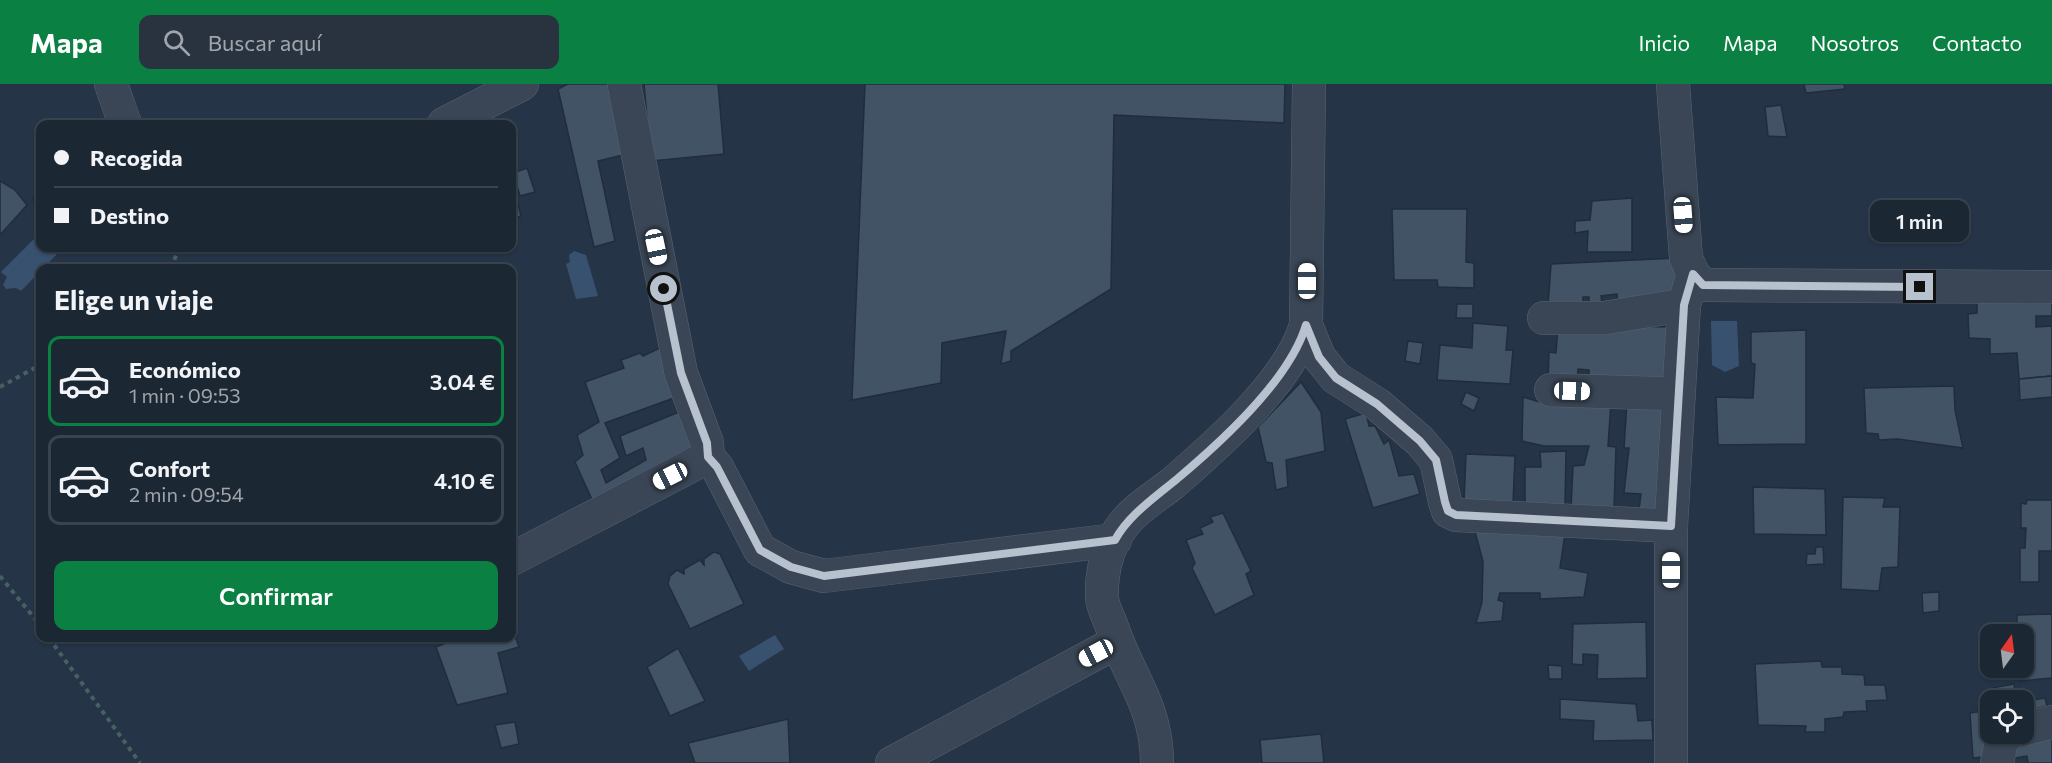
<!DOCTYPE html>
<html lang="es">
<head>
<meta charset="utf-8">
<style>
  body { margin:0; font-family:Commissioner,sans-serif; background:#293340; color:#f1f3f6; height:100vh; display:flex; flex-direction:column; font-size:22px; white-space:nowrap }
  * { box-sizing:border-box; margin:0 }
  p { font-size:20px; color:#a0a5ac }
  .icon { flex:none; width:33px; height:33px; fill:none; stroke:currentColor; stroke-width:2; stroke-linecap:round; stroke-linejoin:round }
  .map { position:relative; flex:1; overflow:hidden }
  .details { position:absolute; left:36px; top:180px; width:480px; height:378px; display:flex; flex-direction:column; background:#1c2734; border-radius:12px; box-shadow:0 2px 4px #0004,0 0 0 2px #3a444f }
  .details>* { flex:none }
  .hud { position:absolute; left:36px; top:36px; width:480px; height:132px; border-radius:12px; box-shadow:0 2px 4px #0004,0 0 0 2px #3a444f; display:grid; align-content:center; height:132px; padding:0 18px; background:#1c2734 }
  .needle { width:39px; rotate:14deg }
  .controls { position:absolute; left:1980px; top:540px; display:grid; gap:12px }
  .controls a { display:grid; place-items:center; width:54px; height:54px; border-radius:12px; background:#1c2734; box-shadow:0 2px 4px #0004,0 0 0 2px #3a444f; font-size:30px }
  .end { position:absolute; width:27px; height:27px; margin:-14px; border:8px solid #b8c1ce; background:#111; box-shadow:0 0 0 3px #111 }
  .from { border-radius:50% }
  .bubble { position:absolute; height:42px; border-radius:12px; background:#1c2734; box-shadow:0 2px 4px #0004,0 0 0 2px #3a444f; font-size:20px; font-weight:600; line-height:42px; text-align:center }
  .car { position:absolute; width:18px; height:36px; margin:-18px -9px; border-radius:8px; box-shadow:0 0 4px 2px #0007; background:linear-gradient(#fff 24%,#345 0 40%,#fff 0 76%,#345 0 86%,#fff 0) }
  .hud b { display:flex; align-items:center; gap:21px; height:57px; font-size:22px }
  .hud b+b { border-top:2px solid #3a444f }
  .hud i { width:15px; height:15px; background:#f1f3f6 }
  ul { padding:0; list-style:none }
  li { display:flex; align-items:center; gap:18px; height:90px; margin:0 12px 9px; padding:0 6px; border:3px solid #3a444f; border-radius:12px }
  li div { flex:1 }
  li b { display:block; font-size:22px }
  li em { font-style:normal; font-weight:600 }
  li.on { border-color:#0b8043 }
  li>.icon { width:54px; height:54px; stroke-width:1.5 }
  h2 { padding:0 18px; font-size:27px; line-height:72px }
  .button { display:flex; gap:12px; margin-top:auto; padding:12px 18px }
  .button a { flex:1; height:69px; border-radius:12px; background:#0b8043; color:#fff; font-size:24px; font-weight:600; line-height:69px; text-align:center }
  header { display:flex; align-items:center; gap:36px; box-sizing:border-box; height:84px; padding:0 30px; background:#0b8043; color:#fff }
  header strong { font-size:28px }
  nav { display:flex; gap:33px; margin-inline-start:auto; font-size:21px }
  .search { width:420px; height:54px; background:#293340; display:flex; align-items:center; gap:15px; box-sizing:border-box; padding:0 21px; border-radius:12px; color:#a0a5ac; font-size:22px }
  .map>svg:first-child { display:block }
  .water { fill:#38516e }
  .building { fill:#415365; stroke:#212d3c; stroke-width:1.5 }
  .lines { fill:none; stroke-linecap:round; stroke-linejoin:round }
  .minor-casing { stroke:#596472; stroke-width:34 }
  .path { stroke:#466162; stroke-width:4; stroke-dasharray:4.5 4.5; stroke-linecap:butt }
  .minor { stroke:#3a4655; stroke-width:33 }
  .route { stroke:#b8c1ce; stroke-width:8 }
</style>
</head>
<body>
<header>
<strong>Mapa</strong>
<div class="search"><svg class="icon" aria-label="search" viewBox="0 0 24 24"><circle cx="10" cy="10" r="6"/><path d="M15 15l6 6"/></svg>Buscar aquí</div>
<nav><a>Inicio</a><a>Mapa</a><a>Nosotros</a><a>Contacto</a></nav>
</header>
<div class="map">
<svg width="2052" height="679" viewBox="0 0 2052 679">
  <rect width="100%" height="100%" fill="#253446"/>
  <g class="water">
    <path d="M40,149V164H53L58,169L21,207L16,204L6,205L3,201L7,193L1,188Z"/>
    <path d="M574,167L586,171L598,212L576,215L566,180L570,178L569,171Z"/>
    <path d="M1711,237H1737L1739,282L1725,288L1712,281Z"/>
    <path d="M775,551L784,565L749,587L739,572Z"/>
  </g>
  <g class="building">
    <path d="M568,0H615L631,69L598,77L615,157L594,163L558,5Z"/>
    <path d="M644,0H718L724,70L651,77Z"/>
    <path d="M865,0H1285L1284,39L1114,31L1111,205L1011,267V277L1001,280L1006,247L942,259L941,299L852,316Z"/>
    <path d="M1804,0H1844L1845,5L1806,9Z"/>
    <path d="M1781,21L1787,53L1768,52L1765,23Z"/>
    <path d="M527,84L535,108L520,112L513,89Z"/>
    <path d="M0,97L15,106L27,121L0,151Z"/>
    <path d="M512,98L521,132L512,135Z"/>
    <path d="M40,112V138L33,114Z"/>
    <path d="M1632,114V168H1587L1588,147L1575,149V137L1590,136L1592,117Z"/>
    <path d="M1392,125H1467L1466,178L1474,179V204L1438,203L1437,196H1394Z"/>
    <path d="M1677,174L1680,208L1618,224L1617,210L1601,212L1602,220L1589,221V213H1583V222H1548L1551,180Z"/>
    <path d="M1977,209L2052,210V232H2036V243L2052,242V292L2019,295L2017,269L1990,270V255L1969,254L1968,230L1977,229Z"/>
    <path d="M1457,220H1473V234H1456Z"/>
    <path d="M1473,239L1508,242L1506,266H1513L1510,300L1437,296L1440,261L1472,264Z"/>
    <path d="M1558,241L1674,243V302L1589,300V286L1578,285L1577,297H1548L1549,268L1556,269Z"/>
    <path d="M1806,246V360L1718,361L1716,313L1753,314L1755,280L1751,279V248Z"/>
    <path d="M1408,257L1423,259L1420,280L1405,277Z"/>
    <path d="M668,260L685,310L605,339L620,374L601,386L606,399L646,376L643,364L626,372L620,352L679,328L697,373L594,420L575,378L583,371L577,351L599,338L585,298L624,284L621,276L640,269L643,272Z"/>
    <path d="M2052,292V313L2020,316L2019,295Z"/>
    <path d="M1301,298L1321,328L1325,367L1286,376L1288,403L1276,406L1272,379L1266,378L1258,343Z"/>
    <path d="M1954,302L1955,326L1963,364L1898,355L1879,356L1878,350L1866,349L1864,304Z"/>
    <path d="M1466,308L1479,314L1474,327L1461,320Z"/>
    <path d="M1523,313L1543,319L1611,318L1608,362L1616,363L1614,425L1571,423L1573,382L1584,381L1589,362H1544L1522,357Z"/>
    <path d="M1627,318L1670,320L1660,427L1639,426L1641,410L1624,409L1629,364H1624Z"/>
    <path d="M1366,329L1369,342H1375L1384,360L1389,356L1399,392L1414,390L1420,410L1373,424L1345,335Z"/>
    <path d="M1566,367L1565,422L1525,421V383H1541L1540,368Z"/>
    <path d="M1466,370L1515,372L1513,420L1464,418Z"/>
    <path d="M1753,403L1825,405L1826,451L1754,450Z"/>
    <path d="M1843,413L1885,414L1883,423H1900L1898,483L1882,484L1879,507L1841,505Z"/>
    <path d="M2027,416H2052V467H2039V498H2020V464H2025L2026,444H2021V419L2026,420Z"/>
    <path d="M1223,429L1251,487L1246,490L1254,511L1215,531L1192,484L1195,479L1186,456L1203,450L1200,444L1213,438L1210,433Z"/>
    <path d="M1475,448L1565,450L1560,484L1588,489L1584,513L1540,515V509H1500L1498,516L1504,518L1502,537L1476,539L1482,518L1483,477Z"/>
    <path d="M1816,463H1823L1824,480L1806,481L1807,470H1815Z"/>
    <path d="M714,468L720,470L744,520L690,545L668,500L670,492L677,486L684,490V485L700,476L704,481V475Z"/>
    <path d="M1939,508V527L1923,529L1922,509Z"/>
    <path d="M2052,530V594L2019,597V584H2024V550H2017V531Z"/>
    <path d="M1646,538L1647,594L1597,595L1598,571L1583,570V581L1572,580L1573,540Z"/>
    <path d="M512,544L519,563L498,569L508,609L457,621L436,563L458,554H512Z"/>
    <path d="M678,564L705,617L670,632L647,583Z"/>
    <path d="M1821,577L1822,583H1842V590L1864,591L1865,601H1885L1887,616L1866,617L1867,627L1844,628L1843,633L1825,635V648H1805L1806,642L1758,641L1755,580Z"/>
    <path d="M1548,581L1562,582V595H1549Z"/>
    <path d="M2014,600L2016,616H1995L1992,604Z"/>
    <path d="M2045,614L2047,622L2027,627L2025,617Z"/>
    <path d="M1560,615L1636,620L1638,637L1652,636L1653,656L1593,657L1594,637L1560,635Z"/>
    <path d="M1990,626L1993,672L1973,674L1970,629Z"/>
    <path d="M788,635L790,679H695L688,659Z"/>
    <path d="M515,638L519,660L501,664L495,641Z"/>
    <path d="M2052,645V679H2028L2027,672L2015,674L2012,652Z"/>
    <path d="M1321,650L1324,679H1262L1260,656Z"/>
  </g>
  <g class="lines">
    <g class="minor-casing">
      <g id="minor">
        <path d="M111,0L125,40"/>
        <path d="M1673,0L1686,174L1693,190L1703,201L2052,203"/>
        <path d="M444,40L522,0"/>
        <path d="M1544,234H1604L1684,221"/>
        <path d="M1306,241L1319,273L1336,294L1377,320L1420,357L1436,376L1445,418L1448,427L1456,431L1671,442"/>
        <path d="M1551,306L1679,310"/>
        <path d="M708,373L717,383L760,466L791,483L824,492L1115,456"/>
        <path d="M512,475L708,373L707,359L681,289L624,0"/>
        <path d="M2024,645L2052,638"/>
        <path d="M892,679L1117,558"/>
        <path d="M1157,679C1157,622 1129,594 1112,543C1109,534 1102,522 1102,513C1101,488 1108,459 1124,440C1136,424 1157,412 1173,399C1217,361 1290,297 1306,241L1309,0"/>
        <path d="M1671,679V442L1684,221L1693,190"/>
        <path d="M1997,679L2002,655L2009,650"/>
      </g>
    </g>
    <g class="path">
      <path d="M171,184L179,164"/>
      <path d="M0,303L40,281"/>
      <path d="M0,492L40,541"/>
      <path d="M49,554L140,679"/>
    </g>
    <use href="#minor" class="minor"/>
  </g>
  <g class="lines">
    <path class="route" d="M664,205L681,289L707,359L708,373L717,383L760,466L791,483L824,492L1115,456C1129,431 1154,414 1177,395C1220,359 1290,295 1306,241L1319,273L1336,294L1377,320L1420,357L1436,376L1445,418L1448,427L1456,431L1671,442L1684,221L1693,190L1703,201L1920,203"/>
  </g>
</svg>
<div class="controls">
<a><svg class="needle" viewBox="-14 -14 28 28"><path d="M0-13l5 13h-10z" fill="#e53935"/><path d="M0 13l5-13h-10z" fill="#a0a5ac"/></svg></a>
<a><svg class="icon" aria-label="locate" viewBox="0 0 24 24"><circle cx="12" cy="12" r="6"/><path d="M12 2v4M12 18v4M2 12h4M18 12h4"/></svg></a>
</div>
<i class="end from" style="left:664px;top:205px"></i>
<i class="end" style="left:1920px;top:203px"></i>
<div class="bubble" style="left:1870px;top:116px;width:99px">1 min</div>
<i class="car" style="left:1683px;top:131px;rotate:176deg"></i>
<i class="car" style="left:656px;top:163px;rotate:168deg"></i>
<i class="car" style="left:1307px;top:197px;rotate:0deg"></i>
<i class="car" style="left:1572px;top:307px;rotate:92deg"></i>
<i class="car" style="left:670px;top:392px;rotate:243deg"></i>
<i class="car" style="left:1671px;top:486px;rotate:0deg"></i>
<i class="car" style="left:1096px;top:569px;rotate:242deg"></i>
<div class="hud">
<b><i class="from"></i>Recogida</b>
<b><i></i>Destino</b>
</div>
<section class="details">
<h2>Elige un viaje</h2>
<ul>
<li class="on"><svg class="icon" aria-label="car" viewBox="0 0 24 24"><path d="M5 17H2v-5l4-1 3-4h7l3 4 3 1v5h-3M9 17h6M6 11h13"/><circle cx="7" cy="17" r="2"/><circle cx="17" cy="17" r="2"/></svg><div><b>Económico</b><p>1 min · 09:53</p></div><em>3.04 €</em></li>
<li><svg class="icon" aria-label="car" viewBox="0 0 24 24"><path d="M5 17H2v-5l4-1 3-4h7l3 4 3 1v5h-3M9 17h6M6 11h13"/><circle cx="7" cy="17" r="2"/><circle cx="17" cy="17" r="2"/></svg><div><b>Confort</b><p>2 min · 09:54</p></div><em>4.10 €</em></li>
</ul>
<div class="button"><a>Confirmar</a></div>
</section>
</div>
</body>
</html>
